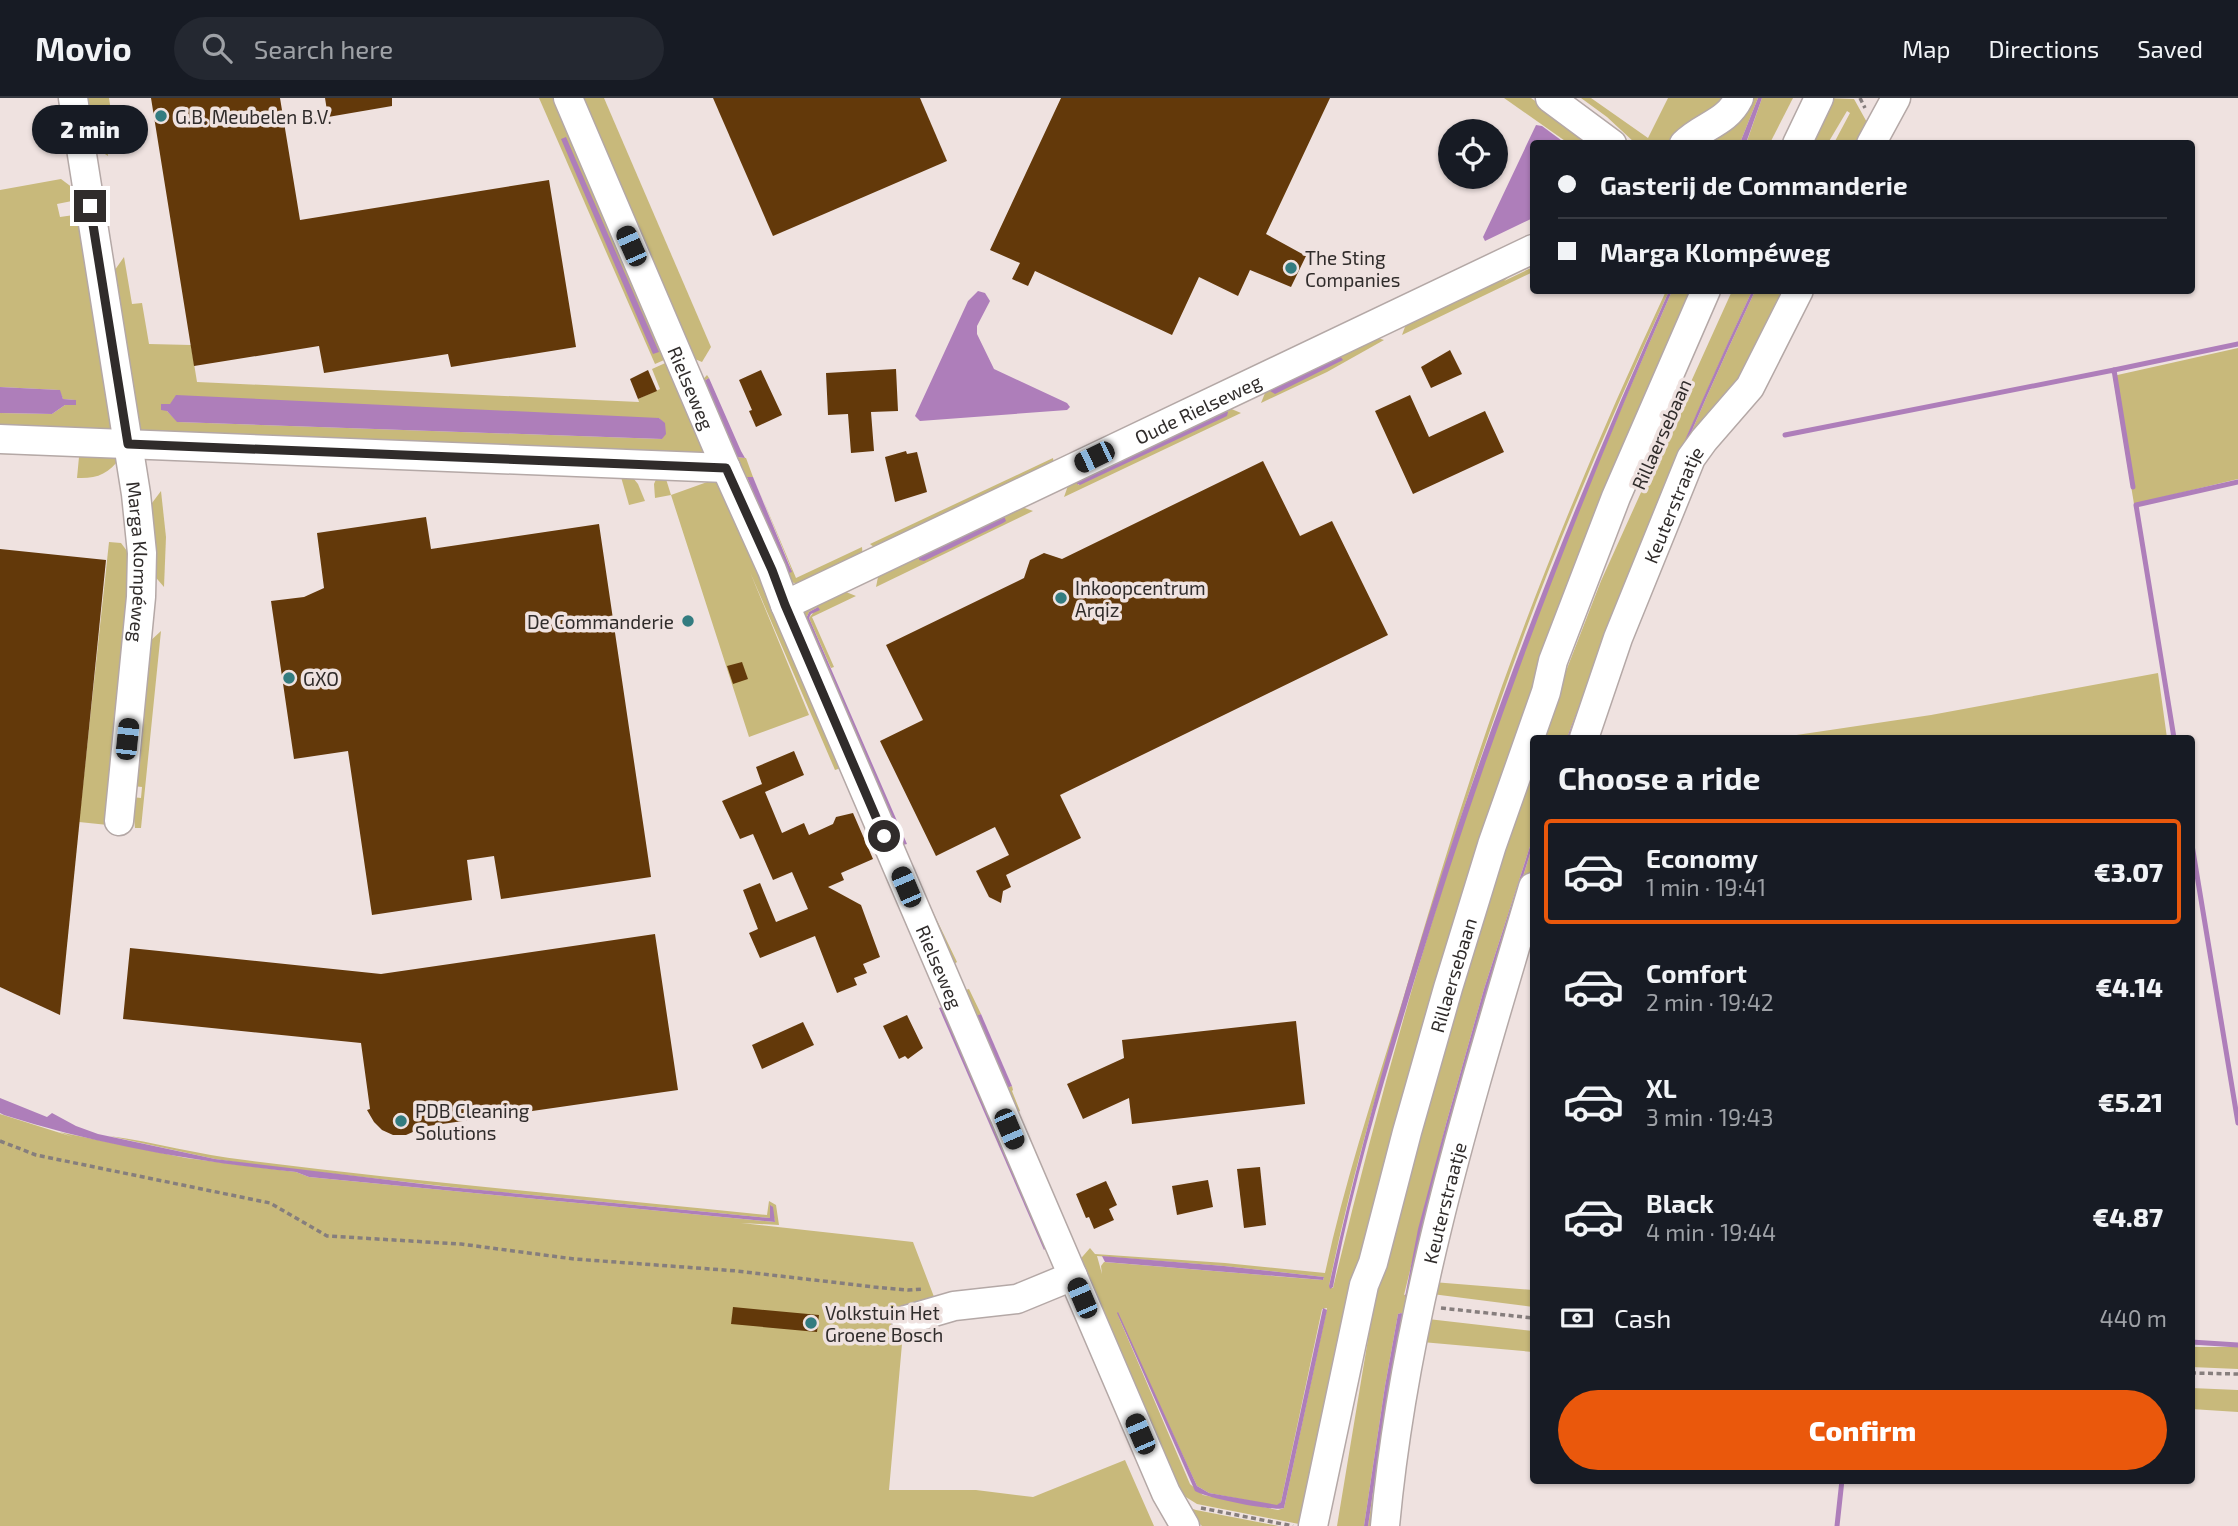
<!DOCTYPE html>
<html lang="en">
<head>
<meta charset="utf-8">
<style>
  body { margin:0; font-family:"Exo 2",sans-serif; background:#242831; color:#f1f3f6; height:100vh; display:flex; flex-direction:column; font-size:26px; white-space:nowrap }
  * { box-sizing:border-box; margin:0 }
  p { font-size:23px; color:#9ea1a6 }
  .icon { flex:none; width:38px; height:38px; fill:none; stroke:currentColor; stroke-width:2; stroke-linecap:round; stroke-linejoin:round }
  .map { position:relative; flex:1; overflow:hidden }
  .panel { position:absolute; left:1530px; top:637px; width:665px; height:749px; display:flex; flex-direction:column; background:#171b24; border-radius:7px; box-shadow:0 2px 5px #0004 }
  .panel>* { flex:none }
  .guide { position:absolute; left:1530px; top:42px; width:665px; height:154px; border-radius:7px; box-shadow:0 2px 5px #0004; display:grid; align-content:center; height:154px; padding:0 28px; background:#171b24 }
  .tools { position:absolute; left:1438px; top:21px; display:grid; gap:14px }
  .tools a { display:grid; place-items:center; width:70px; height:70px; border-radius:50%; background:#171b24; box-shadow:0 2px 5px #0004; font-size:35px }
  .end { position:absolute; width:32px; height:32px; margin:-16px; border:9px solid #302c2b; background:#fff; box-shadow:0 0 0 4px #fff }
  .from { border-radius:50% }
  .bubble { position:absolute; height:49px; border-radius:24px; background:#171b24; box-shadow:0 2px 5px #0004; font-size:23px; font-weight:800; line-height:49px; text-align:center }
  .car { position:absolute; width:21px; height:42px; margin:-21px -10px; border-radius:9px; box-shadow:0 0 5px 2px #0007; background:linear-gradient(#222 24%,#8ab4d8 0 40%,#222 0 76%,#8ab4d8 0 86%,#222 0) }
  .guide b { display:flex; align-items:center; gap:24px; height:66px; font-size:26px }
  .guide b+b { border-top:2px solid #363941 }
  .guide i { width:18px; height:18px; background:#f1f3f6 }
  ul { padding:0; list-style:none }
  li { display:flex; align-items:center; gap:21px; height:105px; margin:0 14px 10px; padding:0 14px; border:4px solid transparent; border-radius:7px }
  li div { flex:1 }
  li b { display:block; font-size:26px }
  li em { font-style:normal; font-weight:800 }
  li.on { border-color:#ea580c }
  li>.icon { width:63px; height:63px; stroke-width:1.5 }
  h2 { padding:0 28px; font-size:32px; line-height:84px }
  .pay { display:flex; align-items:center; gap:18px; height:77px; padding:0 28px; font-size:26px }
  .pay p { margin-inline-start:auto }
  .button { display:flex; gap:14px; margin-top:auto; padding:14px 28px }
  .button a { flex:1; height:80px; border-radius:42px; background:#ea580c; color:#fff; font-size:28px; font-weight:800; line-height:80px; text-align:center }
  header { display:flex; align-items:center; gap:42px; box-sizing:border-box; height:98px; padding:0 35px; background:#171b24; border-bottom:2px solid #363941 }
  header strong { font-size:33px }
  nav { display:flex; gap:38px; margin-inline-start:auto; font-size:24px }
  .search { width:490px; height:63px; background:#242831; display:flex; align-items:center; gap:18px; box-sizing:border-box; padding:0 24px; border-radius:38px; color:#9ea1a6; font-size:26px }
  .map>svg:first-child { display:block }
  .green { fill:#c8b97b; fill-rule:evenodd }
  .water { fill:#ae7eba }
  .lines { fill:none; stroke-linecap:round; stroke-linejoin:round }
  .stream { stroke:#ae7eba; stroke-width:5 }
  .building { fill:#63390a }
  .minor-casing { stroke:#b4a8a6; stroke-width:31 }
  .path { stroke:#867e7d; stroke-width:3.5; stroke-dasharray:5 3.5; stroke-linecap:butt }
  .minor { stroke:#fff; stroke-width:28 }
  .route { stroke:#302c2b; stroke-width:9 }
  .poi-dot { fill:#337c80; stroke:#efe2e0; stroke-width:2.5 }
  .labels { text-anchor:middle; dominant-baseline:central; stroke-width:7; stroke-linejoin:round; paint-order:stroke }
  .poi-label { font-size:19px; fill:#302c2b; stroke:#efe2e0; text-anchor:start }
  .street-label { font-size:19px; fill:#302c2b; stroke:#efe2e0 }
</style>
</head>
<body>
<header>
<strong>Movio</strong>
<div class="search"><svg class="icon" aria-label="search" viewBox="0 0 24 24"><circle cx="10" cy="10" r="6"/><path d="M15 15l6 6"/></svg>Search here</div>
<nav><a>Map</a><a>Directions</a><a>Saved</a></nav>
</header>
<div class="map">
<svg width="2238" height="1428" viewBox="0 0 2238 1428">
  <rect width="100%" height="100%" fill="#efe2e0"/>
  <g class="green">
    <path d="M83,0H109L115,39L106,41L108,58L91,47Z"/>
    <path d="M539,0H559L671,259L655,266Z"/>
    <path d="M575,0H604L711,249L702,264L685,257Z"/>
    <path d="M1504,0H1531L1594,45H1568Z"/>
    <path d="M1581,0H1591L1648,40L1668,0H1730L1675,46L1635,45L1607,19Z"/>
    <path d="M1748,0H1758L1740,45L1695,46Z"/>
    <path d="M1762,0H1793L1770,45L1746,46Z"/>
    <path d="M1825,0L1854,1L1869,28L1865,45H1834L1850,15L1847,13L1828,45L1801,46Z"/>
    <path d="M61,81L77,93L72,103L57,106L60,119L74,117L82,122L115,332L0,335V315L52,316L65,307H76L75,302L63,301L59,292L0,289V92Z"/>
    <path d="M124,159L132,206L142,205L149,246L191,247L197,284L639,304L638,301L660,291L652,271L672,262L706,352L704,356L156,339L139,331L112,176ZM167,313L634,320H659L665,327L662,341L178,324Z"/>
    <path d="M1533,159L1504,183L1533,169V174L1402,237L1409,218Z"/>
    <path d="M1666,193H1669C1618,305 1568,418 1525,534C1481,654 1442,774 1406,896C1377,993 1349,1089 1329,1188L1333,1190C1377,1008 1427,827 1489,650C1543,495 1606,343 1672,193H1701L1580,474L1304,1427L1197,1406L1181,1396L1076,1166L1090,1150L1095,1156L1225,1165L1325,1175C1345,1082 1375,992 1403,901C1434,796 1465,691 1502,588C1550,454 1606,322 1666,193ZM1097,1158L1224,1168L1324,1179L1323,1182L1104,1164L1101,1168L1102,1176ZM1327,1210L1284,1410L1278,1412L1203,1397L1190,1386L1117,1215L1197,1388L1209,1395L1277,1408L1281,1404L1322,1211Z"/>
    <path d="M1732,193H1752C1684,339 1623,489 1567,640H1540L1601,483Z"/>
    <path d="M1755,193H1790L1727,310L1579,640H1569C1625,489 1686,339 1755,193Z"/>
    <path d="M1369,237L1384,242L1327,274L1261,305L1269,285Z"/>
    <path d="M2238,250V381L2134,406L2113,278Z"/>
    <path d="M707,277L709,280L704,283L737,359L746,360L753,379L747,380L761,417L792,473L759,392L796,480L862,449L863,461L808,487L782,483L698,287Z"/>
    <path d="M1222,307L1241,315L1064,399L1071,379ZM1228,316L1078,387V383Z"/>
    <path d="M0,346L87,351L120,360C109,376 96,381 77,380L79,359L0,356Z"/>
    <path d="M1053,360L1054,367L879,453L870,446Z"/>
    <path d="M629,375L638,386L645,403L629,407L621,379Z"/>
    <path d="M657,379L718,381L841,670L835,672L750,474L809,617L749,639L671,397L655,400L654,386ZM666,381L710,383L671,397Z"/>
    <path d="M161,393L166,439L164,489L152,475L149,409Z"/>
    <path d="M1014,406L1033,413L876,489L880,469Z"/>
    <path d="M109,444L121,445L130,457L131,482L108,727L79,724Z"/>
    <path d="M836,490L856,498L812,519L834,569L831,570L809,520L818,509L809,514L806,521L799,522L813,504Z"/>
    <path d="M161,533L141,730H135L132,699L141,700L142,689L133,688L147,546Z"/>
    <path d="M2158,575L2167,640H1776L1931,617Z"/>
    <path d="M1533,660V739L1484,891L1446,1026L1404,1197L1407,1196L1429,1101L1468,958L1533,746V776L1379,1428H1368L1386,1306L1403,1216L1401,1215L1398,1216L1385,1288L1364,1428H1337L1372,1217L1418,1028Z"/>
    <path d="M922,791L957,864L954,866L965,892L969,891L981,916L977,918L1007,990L1012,988L1013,992L1012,993L1020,1013L1012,1017L917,797Z"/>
    <path d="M0,1016L73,1039L59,1034L186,1060L296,1074L309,1079L775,1124L771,1107L770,1120L469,1091L255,1067L215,1061L109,1038C155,1044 199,1057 245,1062C419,1084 593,1099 767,1117L769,1103L776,1107L779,1127L741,1125L913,1144L936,1204L905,1212L889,1392H976L1033,1399L1125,1362L1154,1428H0Z"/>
    <path d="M1433,1184L1533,1192V1209L1432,1196Z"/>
    <path d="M1428,1221L1533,1233V1254L1422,1244Z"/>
    <path d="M2191,1249H2238V1271L2191,1269Z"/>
    <path d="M2191,1290L2238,1292V1314L2191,1311Z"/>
    <path d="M1190,1410L1196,1412L1279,1428H1202L1192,1419Z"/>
  </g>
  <g class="water">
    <path d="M1758,0H1762L1746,45H1740Z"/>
    <path d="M1536,27L1542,28L1565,45L1533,46V120L1485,143L1483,139Z"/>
    <path d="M566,39L659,254L653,256L561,41Z"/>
    <path d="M978,193L985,195L990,203L977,228V236L994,271L1067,305L1070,309L1067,312L920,323L915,318L968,203Z"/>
    <path d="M1669,193H1672C1574,416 1487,643 1416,877C1385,979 1353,1084 1333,1189L1330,1191L1329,1188C1405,845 1525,513 1669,193Z"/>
    <path d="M1752,193H1755C1686,339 1625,489 1569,640H1567C1623,489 1683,339 1752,193Z"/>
    <path d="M1340,258L1343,262L1275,296L1270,293L1272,289Z"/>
    <path d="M709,280L741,353L745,360L737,359L704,283Z"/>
    <path d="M0,289L60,292L63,301L76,302V307H65L52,316L0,315Z"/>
    <path d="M176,297L659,320L665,325L666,336L662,341L177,324L167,313L161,312V306H170Z"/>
    <path d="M1223,312L1228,314L1227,318L1080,387L1077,386L1078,383Z"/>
    <path d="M747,379H753L792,474L786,476Z"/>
    <path d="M1004,418L1006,423L1003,425L924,463L919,462V458Z"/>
    <path d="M818,509L820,512L811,516L809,520L907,746L903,747L806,521L809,514Z"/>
    <path d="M1533,739V746L1468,958L1429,1101L1407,1197L1405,1199L1418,1131L1446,1026L1484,891Z"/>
    <path d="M944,908L1046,1150L1044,1152L939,910Z"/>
    <path d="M981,916L1012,988L1007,990L976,918Z"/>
    <path d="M0,1000L47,1019L52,1015L76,1028L98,1036L215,1061L439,1088L770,1120V1107L773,1109L775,1124L309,1079L296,1074C197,1064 98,1047 4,1017L0,1015Z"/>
    <path d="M1102,1158L1224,1168L1324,1179L1323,1182L1105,1164Z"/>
    <path d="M1323,1210L1327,1212L1284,1410C1275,1414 1206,1400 1195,1393L1117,1215L1118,1214L1197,1388L1209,1395L1277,1407L1281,1404Z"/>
    <path d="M1401,1215L1403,1216L1386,1306L1368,1428H1364L1385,1288L1398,1216Z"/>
  </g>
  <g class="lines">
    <g class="stream">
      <path d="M2114,272L2238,246"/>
      <path d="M1785,337L2114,272L2133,389"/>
      <path d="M2174,640L2136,407L2238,384"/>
      <path d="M2191,741L2238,1025"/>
      <path d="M2191,1244L2238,1247"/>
      <path d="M1837,1428L1842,1382"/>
    </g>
  </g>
  <g class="building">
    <path d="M151,0H280L300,122L549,82L576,249L451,269L448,256L324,275L319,248L194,268Z"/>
    <path d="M325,0H392V8L328,19Z"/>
    <path d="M713,0H920L947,63L773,138Z"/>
    <path d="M1061,0H1330L1266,136L1306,158L1291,189L1250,172L1238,198L1199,179L1172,237L1035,173L1028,188L1012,181L1020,165L990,152Z"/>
    <path d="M1450,252L1462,276L1431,290L1421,269Z"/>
    <path d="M896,271L898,313L871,314L874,353L851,355L848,316L828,317L826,275Z"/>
    <path d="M648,272L657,293L638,301L630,281Z"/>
    <path d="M761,272L782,317L756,329L749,313L752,312L739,282Z"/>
    <path d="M1410,297L1429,339L1485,313L1504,354L1413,396L1375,313Z"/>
    <path d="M906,353L907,356L917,354L927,394L895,404L885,359Z"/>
    <path d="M1263,363L1300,438L1332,423L1388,537L1060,697L1081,740L1006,777L1011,789L1003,793L1001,805L989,799L976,773L1009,757L995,729L936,758L880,643L923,622L886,547L1024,480L1030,462L1044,455L1062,461Z"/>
    <path d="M426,419L431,451L599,426L651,779L501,801L494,758L467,762L472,802L372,817L348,653L294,661L271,503L304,499L324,490L317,435Z"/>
    <path d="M0,451L106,462L60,917L0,889Z"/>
    <path d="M742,564L748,581L733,586L727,568Z"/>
    <path d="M794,653L804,677L765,694L782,735L804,725L809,737L833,726L836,719L853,715L873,761L841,775L844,782L828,789L861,807L880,859L863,866L867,875L854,880L857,887L837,895L815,838L760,860L749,835L758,831L743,792L760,785L776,824L808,811L792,774L773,782L753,736L740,741L722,703L762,686L763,689L756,669Z"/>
    <path d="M655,836L678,992L414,1030L415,1033L406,1037H393L382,1032L374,1024L367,1012L370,1011L361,945L123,921L130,850L381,876Z"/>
    <path d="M907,917L923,950L908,961L905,958L899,961L883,928Z"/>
    <path d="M1296,923L1305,1006L1132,1026L1129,1000L1083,1021L1067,986L1124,960L1122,942Z"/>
    <path d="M803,924L814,947L762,971L752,947Z"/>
    <path d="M1260,1069L1266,1127L1244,1130L1237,1071Z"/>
    <path d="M1208,1082L1213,1109L1177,1117L1172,1088Z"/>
    <path d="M1106,1083L1117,1107L1109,1111L1114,1122L1094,1131L1089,1119L1086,1120L1076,1096Z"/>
    <path d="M733,1209L819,1217L817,1234L731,1226Z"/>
  </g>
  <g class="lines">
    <g class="minor-casing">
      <g id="minor">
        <path id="s1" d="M73,0L136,396L142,455L141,499L119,723"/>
        <path id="s2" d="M568,0L726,370L772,472L785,507L1166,1395L1185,1428"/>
        <path d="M1550,0L1612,46"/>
        <path d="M1684,46C1703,27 1726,26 1739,0"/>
        <path d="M1797,46L1819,0"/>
        <path d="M1871,46L1896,0"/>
        <path d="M0,341L726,370"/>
        <path id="s3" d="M785,507L1533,151"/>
        <path id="s4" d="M1584,640L1618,540L1691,360L1704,342L1750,289L1799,192"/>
        <path d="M906,1222L954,1208L1017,1201L1073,1178"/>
        <path id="s5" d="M1313,1428L1364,1187L1373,1165L1407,1034L1448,890L1492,747L1546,594L1553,563L1616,399L1706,192"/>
        <path id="s6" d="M1385,1428C1405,1209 1471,999 1533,789"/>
      </g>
    </g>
    <g class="path">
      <path d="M1860,0L1865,10"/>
      <path d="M0,1043L36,1057L270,1105L327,1138L461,1146L574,1161L737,1173L874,1189L908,1192L924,1191"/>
      <path d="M1441,1210L1533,1220"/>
      <path d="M2191,1275L2238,1276"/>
      <path d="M1201,1410L1293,1428"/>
    </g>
    <use href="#minor" class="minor"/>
  </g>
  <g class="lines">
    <path class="route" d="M90,108L128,346L726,370L772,472L785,507L884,738"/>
  </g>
  <g class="poi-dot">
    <circle cx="161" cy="18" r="7"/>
    <circle cx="1291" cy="170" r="7"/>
    <circle cx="1061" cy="500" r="7"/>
    <circle cx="688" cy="523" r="7"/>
    <circle cx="289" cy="580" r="7"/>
    <circle cx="401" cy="1023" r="7"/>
    <circle cx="811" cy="1225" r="7"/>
  </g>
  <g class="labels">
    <g class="poi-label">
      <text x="175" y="18">G.B. Meubelen B.V.</text>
      <text x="1305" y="159">The Sting<tspan x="1305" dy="22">Companies</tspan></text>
      <text x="1075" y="489">Inkoopcentrum<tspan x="1075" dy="22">Arqiz</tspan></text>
      <text x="674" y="523" text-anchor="end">De Commanderie</text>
      <text x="303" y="580">GXO</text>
      <text x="415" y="1012">PDB Cleaning<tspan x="415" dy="22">Solutions</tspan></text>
      <text x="825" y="1214">Volkstuin Het<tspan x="825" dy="22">Groene Bosch</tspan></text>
    </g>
    <g class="street-label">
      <text stroke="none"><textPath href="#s2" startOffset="315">Rielseweg</textPath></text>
      <text stroke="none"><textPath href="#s3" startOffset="457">Oude Rielseweg</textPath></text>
      <text transform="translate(1661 336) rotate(-66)">Rillaersebaan</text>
      <text stroke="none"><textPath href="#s4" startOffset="250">Keuterstraatje</textPath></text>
      <text stroke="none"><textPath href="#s1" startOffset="469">Marga Klompéweg</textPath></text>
      <text stroke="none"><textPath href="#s2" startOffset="945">Rielseweg</textPath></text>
      <text stroke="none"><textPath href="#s5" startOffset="569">Rillaersebaan</textPath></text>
      <text stroke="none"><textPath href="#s6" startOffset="329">Keuterstraatje</textPath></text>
    </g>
  </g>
</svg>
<div class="tools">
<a><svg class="icon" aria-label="locate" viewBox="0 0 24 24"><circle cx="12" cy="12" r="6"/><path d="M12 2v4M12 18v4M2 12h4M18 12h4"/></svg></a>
</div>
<i class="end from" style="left:884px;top:738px"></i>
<i class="end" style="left:90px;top:108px"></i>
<div class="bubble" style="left:32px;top:7px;width:116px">2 min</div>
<i class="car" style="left:631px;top:148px;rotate:336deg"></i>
<i class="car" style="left:1094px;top:359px;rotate:244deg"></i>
<i class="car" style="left:127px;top:641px;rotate:6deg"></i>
<i class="car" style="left:906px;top:789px;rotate:337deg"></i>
<i class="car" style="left:1009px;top:1031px;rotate:157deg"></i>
<i class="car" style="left:1082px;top:1200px;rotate:337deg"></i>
<i class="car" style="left:1140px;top:1336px;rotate:337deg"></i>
<div class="guide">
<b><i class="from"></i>Gasterij de Commanderie</b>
<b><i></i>Marga Klompéweg</b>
</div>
<section class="panel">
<h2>Choose a ride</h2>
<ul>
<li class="on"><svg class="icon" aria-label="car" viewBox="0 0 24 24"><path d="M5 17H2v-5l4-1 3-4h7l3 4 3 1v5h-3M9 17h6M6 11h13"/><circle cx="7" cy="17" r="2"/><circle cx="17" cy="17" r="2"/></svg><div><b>Economy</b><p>1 min · 19:41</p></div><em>€3.07</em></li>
<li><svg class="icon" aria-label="car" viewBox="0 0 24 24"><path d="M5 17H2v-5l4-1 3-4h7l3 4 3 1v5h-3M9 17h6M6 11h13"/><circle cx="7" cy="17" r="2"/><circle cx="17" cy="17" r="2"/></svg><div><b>Comfort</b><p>2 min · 19:42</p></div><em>€4.14</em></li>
<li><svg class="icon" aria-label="car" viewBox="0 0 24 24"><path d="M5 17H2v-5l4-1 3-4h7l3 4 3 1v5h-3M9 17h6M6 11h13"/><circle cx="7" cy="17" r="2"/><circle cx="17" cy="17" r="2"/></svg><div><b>XL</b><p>3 min · 19:43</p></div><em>€5.21</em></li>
<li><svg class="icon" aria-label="car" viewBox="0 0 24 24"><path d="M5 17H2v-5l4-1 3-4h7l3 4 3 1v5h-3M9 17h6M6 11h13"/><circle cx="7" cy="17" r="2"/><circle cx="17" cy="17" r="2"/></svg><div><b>Black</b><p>4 min · 19:44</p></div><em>€4.87</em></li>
</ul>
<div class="pay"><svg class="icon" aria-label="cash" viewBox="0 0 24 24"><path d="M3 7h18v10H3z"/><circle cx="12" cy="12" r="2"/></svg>Cash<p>440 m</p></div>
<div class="button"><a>Confirm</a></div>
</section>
</div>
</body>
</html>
